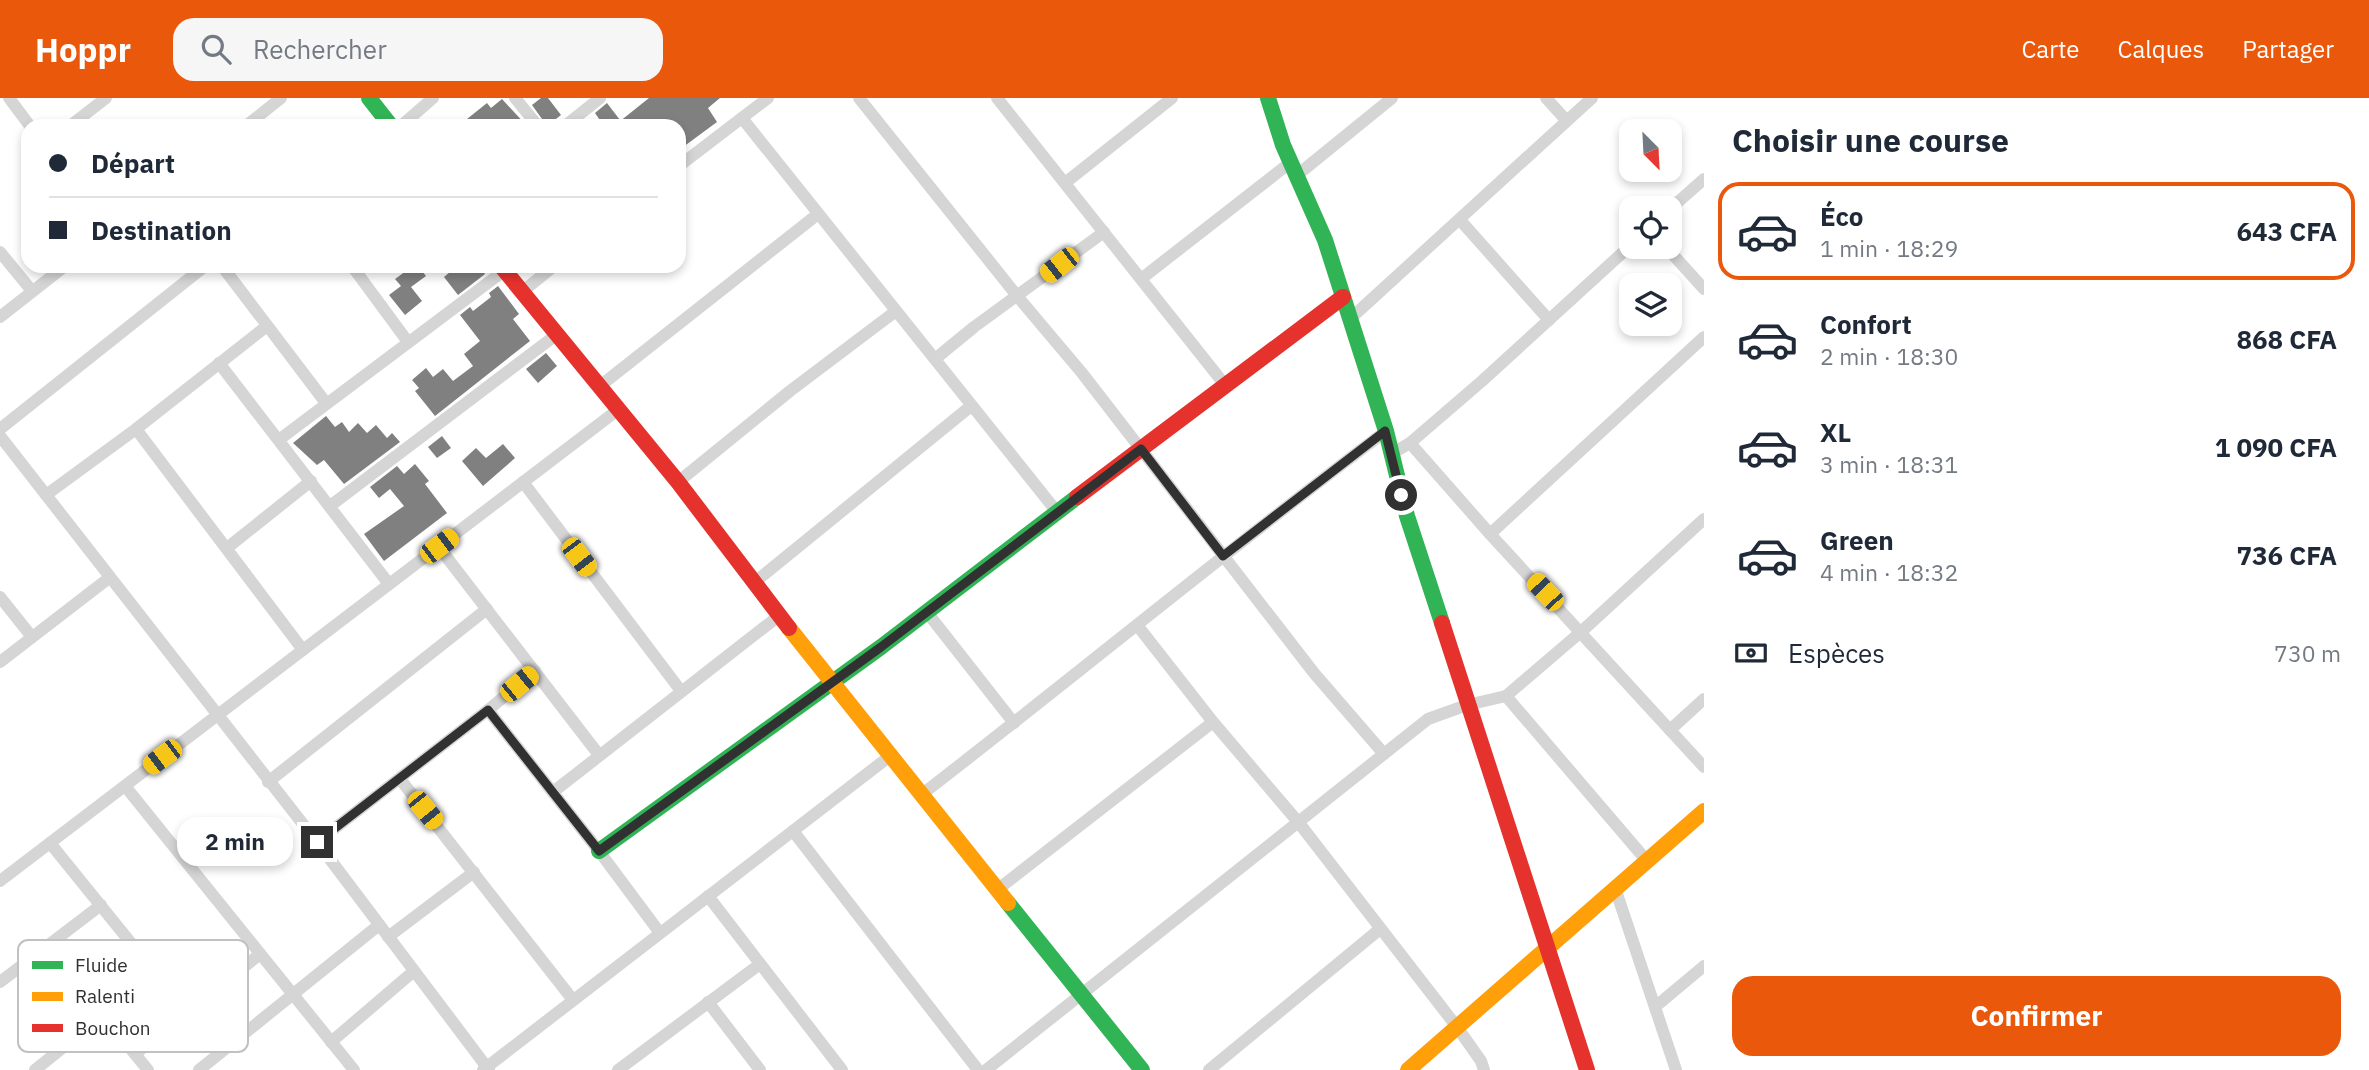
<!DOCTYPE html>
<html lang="fr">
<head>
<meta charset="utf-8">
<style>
  body { margin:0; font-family:"IBM Plex Sans",sans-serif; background:#f6f6f7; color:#1f2937; height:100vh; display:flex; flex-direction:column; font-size:26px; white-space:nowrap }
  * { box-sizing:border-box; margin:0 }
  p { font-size:23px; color:#747a83 }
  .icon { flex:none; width:38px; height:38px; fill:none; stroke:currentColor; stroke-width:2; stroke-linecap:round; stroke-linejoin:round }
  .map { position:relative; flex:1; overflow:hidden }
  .sheet { display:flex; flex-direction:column; background:#fff; width:665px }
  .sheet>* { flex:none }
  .banner { position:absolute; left:21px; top:21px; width:665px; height:154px; border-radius:21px; box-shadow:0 4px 10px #0003; display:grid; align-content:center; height:154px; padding:0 28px; background:#fff }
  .needle { width:46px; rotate:156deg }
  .tools { position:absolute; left:1619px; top:21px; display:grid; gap:14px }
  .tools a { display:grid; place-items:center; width:63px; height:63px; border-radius:14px; background:#fff; box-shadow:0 4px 10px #0003; font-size:35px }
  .end { position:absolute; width:32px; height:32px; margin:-16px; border:9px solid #313131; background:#fff; box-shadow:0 0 0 4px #fff }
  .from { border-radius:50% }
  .bubble { position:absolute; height:49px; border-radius:21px; background:#fff; box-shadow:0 4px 10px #0003; font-size:23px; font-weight:700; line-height:49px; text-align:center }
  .car { position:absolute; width:21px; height:42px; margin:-21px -10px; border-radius:9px; box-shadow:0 0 5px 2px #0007; background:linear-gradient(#f5c518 24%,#345 0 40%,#f5c518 0 76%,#345 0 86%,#f5c518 0) }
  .banner b { display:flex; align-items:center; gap:24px; height:66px; font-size:26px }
  .banner b+b { border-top:2px solid #e0e1e3 }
  .banner i { width:18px; height:18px; background:#1f2937 }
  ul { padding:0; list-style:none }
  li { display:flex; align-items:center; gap:21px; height:98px; margin:0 14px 10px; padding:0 14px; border:4px solid transparent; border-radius:21px }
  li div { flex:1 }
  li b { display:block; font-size:26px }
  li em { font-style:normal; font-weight:700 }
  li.on { border-color:#ea580c }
  li>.icon { width:63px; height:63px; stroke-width:1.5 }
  h2 { padding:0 28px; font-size:32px; line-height:84px }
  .pay { display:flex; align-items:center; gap:18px; height:77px; padding:0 28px; font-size:26px }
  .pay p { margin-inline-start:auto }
  .button { display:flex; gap:14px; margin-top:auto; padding:14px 28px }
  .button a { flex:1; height:80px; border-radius:21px; background:#ea580c; color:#fff; font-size:28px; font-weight:700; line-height:80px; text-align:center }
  header { display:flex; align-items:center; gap:42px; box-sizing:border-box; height:98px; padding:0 35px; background:#ea580c; color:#fff }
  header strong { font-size:33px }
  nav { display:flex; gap:38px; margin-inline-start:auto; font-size:24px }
  .search { width:490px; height:63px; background:#f6f6f7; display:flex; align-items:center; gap:18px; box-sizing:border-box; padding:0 24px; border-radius:21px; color:#747a83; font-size:26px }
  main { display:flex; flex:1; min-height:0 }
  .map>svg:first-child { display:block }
  .building { fill:#808080 }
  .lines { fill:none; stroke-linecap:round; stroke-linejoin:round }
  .street { stroke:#d5d5d5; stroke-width:12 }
  .fast { stroke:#30b455; stroke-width:16 }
  .slow { stroke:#ff9f0a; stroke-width:16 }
  .jam { stroke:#e5322d; stroke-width:16 }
  .route { stroke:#313131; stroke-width:9 }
  .key { fill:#fff; stroke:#c1c1c1; stroke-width:2 }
  .key-label { font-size:19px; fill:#313131 }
</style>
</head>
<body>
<header>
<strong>Hoppr</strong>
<div class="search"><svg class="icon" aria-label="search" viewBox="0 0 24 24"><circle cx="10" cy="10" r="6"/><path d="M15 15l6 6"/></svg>Rechercher</div>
<nav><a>Carte</a><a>Calques</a><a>Partager</a></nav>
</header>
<main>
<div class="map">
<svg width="1704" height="972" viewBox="0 0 1704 972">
  <rect width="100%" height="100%" fill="#fff"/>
  <g class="building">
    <path d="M541,0H548L561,17L547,28L532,7Z"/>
    <path d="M649,0H720L708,10L717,24L679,52V28H656L651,23L645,28H614Z"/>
    <path d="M502,1L527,28H472L467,21L487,5L491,10Z"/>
    <path d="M607,5L620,22L612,28H604L595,15Z"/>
    <path d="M413,168H418L426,178L411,189L422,203L405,217L389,197L401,188L395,181Z"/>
    <path d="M457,168H479L485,176L458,197L444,179Z"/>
    <path d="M498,188L519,216L513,221L530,243L435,318L415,293L419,290L412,282L426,270L433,279L443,271L453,283L473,268L464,256L480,243L460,217L470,209L473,213L491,199L489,195Z"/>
    <path d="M546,255L557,268L538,285L526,271Z"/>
    <path d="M326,318L335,329L342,324L349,334L358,325L367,335L376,327L387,340L392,335L400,344L344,386L324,362L317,367L293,345Z"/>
    <path d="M442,338L451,350L437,360L428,349Z"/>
    <path d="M503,346L515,360L483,388L462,363L476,350L486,360Z"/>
    <path d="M415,366L429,383L425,386L447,415L384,463L364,436L404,408L390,391L379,400L370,389L397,368L404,376Z"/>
  </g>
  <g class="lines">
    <g class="street">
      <path d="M9,0L30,28"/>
      <path d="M515,0L538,28"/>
      <path d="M859,0L1018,199L1082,275L1314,575L1384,656"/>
      <path d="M997,0L1225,287"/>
      <path d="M1546,0L1566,22"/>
      <path d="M742,20L1057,414"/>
      <path d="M70,28L106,0"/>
      <path d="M246,28L281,0"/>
      <path d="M401,28L433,0"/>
      <path d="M565,28L600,0"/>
      <path d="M679,68L768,0"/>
      <path d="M1296,78L1392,0"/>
      <path d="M1065,85L1172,0"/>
      <path d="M1670,111L1704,81"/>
      <path d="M1460,122L1549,222"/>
      <path d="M1666,149L1704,191"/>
      <path d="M0,154L32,193"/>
      <path d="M222,168L326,305"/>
      <path d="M352,168L408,244"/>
      <path d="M1141,181L1291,64"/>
      <path d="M523,193L554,168"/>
      <path d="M0,219L65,168"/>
      <path d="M1351,220L1592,0"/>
      <path d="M935,261L974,229L1104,134"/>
      <path d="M219,265L389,486"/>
      <path d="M600,288L818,116"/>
      <path d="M0,331L205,168"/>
      <path d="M136,331L303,552"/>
      <path d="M0,338L317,744L489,972"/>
      <path d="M280,341L505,172"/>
      <path d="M1410,345L1490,436L1704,669"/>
      <path d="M1391,356L1410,345L1482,283L1631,147"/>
      <path d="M523,384L681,593"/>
      <path d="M678,384L790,293L896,213"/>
      <path d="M46,397L136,331L267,228"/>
      <path d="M330,408L556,237"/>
      <path d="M1490,436L1704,239"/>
      <path d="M438,448L599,657"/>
      <path d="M227,450L311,383"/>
      <path d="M755,484L971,308"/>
      <path d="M0,499L32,539"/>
      <path d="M926,513L1014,625"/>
      <path d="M1137,527L1213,624L1299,725L1457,929L1481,963L1484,972"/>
      <path d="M0,564L109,480"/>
      <path d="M1506,598L1647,763"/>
      <path d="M488,612L599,753L660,835"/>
      <path d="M1670,632L1704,601"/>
      <path d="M400,681L573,902"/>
      <path d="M268,684L487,511"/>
      <path d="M125,688L354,972"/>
      <path d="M553,694L780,517"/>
      <path d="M921,697C1077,577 1228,451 1386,333"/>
      <path d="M793,733L978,972"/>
      <path d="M317,744L488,612L535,573"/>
      <path d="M50,745L220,955"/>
      <path d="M0,783L619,311"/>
      <path d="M1615,790L1676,972"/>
      <path d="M997,792L1213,624"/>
      <path d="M708,798L842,972"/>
      <path d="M388,839L474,774"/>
      <path d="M0,884L101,807"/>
      <path d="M708,904L760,972"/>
      <path d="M1655,909L1704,868"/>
      <path d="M103,917L148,972"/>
      <path d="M331,944L414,873"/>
      <path d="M135,956L260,856"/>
      <path d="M35,972L155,875"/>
      <path d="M199,972L379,827"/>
      <path d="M483,972L890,658"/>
      <path d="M618,972L760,866"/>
      <path d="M986,972L1428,621L1467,607L1506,598L1582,533L1704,421"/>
      <path d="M1209,972L1380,831"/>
    </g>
    <g class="fast">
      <path d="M369,0L391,28"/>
      <path d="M1268,0L1283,47L1325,142L1386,333L1407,418L1442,525"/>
      <path d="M599,753L881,549L1077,399"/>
      <path d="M1008,805L1142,972"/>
    </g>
    <g class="slow">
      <path d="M789,530L1008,805"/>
      <path d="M1408,972L1704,713"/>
    </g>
    <g class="jam">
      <path d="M501,168L678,384L789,530"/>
      <path d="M1077,399L1343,199"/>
      <path d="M1442,525L1587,972"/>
    </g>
  </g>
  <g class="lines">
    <path class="route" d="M317,744L488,612L599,753L881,549L1141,351L1223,458L1385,333L1401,397"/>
  </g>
  <rect x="18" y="842" width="230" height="112" rx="10" class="key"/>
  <rect x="32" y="863" width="31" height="8" fill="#30b455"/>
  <rect x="32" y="894" width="31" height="9" fill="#ff9f0a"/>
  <rect x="32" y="926" width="31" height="8" fill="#e5322d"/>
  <g class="key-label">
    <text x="75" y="874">Fluide</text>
    <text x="75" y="905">Ralenti</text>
    <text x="75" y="937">Bouchon</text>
  </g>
</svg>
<div class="tools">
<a><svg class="needle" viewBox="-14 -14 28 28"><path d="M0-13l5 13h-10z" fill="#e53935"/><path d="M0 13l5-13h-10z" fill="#747a83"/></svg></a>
<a><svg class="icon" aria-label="locate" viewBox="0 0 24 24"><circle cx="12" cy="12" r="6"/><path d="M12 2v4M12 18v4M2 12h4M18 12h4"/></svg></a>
<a><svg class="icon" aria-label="layers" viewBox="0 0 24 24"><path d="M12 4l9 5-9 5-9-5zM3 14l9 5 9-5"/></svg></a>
</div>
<i class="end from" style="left:1401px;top:397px"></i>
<i class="end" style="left:317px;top:744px"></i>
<div class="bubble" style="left:177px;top:719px;width:116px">2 min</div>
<i class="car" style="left:1059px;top:167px;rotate:232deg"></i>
<i class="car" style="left:439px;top:448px;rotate:53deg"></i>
<i class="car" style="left:579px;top:459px;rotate:143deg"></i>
<i class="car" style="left:1545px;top:494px;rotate:317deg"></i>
<i class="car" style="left:519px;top:586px;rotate:51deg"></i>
<i class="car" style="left:162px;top:659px;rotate:233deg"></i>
<i class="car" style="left:425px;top:712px;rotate:141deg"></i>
<div class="banner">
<b><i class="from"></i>Départ</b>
<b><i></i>Destination</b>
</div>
</div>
<section class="sheet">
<h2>Choisir une course</h2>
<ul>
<li class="on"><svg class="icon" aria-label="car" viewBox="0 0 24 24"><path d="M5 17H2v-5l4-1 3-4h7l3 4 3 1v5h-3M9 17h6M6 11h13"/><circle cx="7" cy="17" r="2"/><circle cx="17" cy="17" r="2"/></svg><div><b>Éco</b><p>1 min · 18:29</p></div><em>643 CFA</em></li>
<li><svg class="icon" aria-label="car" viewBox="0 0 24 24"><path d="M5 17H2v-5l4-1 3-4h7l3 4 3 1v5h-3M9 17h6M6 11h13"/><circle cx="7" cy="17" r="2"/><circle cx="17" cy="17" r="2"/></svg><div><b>Confort</b><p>2 min · 18:30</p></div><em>868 CFA</em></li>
<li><svg class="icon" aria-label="car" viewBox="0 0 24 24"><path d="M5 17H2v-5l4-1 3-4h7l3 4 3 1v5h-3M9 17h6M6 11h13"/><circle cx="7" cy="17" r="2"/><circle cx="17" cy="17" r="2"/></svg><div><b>XL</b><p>3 min · 18:31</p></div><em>1 090 CFA</em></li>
<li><svg class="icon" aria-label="car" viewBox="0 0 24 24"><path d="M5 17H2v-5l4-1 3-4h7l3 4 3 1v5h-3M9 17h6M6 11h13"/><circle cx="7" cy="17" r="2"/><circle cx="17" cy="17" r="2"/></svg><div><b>Green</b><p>4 min · 18:32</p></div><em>736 CFA</em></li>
</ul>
<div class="pay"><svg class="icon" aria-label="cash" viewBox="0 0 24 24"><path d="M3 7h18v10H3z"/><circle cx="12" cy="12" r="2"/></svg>Espèces<p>730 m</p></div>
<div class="button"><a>Confirmer</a></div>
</section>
</main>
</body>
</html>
